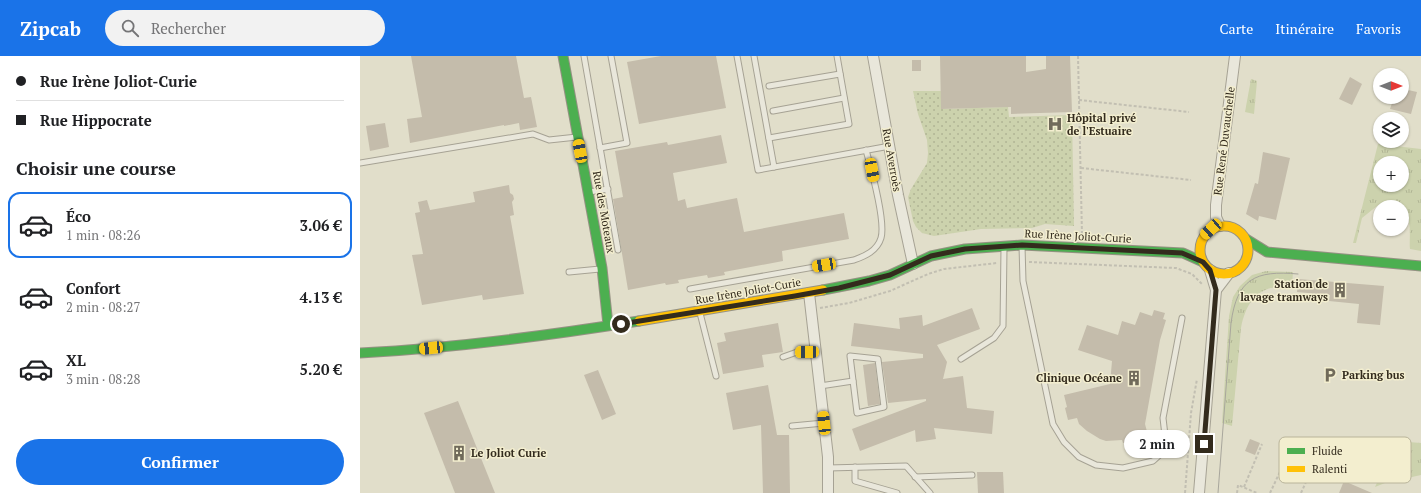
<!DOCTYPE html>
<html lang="fr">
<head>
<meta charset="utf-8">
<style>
  body { margin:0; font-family:"PT Serif",serif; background:#f2f2f2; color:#202124; height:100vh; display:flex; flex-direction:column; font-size:15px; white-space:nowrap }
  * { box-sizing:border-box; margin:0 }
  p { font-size:13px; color:#757577 }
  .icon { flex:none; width:22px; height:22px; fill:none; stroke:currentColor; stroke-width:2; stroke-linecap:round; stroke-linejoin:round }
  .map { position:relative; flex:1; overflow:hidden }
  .side { display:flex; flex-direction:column; background:#fff; width:360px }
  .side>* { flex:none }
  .top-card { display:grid; align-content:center; height:88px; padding:0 16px; background:#fff }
  .needle { width:26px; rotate:90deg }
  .fabs { position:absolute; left:1013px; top:12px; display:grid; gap:8px }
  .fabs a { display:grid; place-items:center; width:36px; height:36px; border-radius:50%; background:#fff; box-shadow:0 1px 3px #0004; font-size:20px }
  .end { position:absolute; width:18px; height:18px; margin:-9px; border:5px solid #332b1d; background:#fff; box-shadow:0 0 0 2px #fff }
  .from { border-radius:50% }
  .bubble { position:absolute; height:28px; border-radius:14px; background:#fff; box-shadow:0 1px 3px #0004; font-size:13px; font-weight:700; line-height:28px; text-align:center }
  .car { position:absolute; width:12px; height:24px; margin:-12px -6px; border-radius:5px; box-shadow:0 0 3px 1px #0007; background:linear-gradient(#f5c518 24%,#345 0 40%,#f5c518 0 76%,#345 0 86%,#f5c518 0) }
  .top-card b { display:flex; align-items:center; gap:14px; height:38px; font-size:15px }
  .top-card b+b { border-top:1px solid #e0e0e0 }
  .top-card i { width:10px; height:10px; background:#202124 }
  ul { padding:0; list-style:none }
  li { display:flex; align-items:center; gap:12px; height:66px; margin:0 8px 6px; padding:0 8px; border:2px solid transparent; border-radius:12px }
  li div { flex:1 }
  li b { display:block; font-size:15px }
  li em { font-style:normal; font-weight:700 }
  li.selected { border-color:#1a73e8 }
  li>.icon { width:36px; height:36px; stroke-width:1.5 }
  h2 { padding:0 16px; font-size:18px; line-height:48px }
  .primary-button { display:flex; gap:8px; margin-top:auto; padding:8px 16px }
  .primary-button a { flex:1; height:46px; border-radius:24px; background:#1a73e8; color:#fff; font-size:16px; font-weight:700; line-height:46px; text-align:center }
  header { display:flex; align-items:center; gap:24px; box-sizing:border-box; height:56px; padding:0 20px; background:#1a73e8; color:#fff }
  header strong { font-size:19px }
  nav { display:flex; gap:22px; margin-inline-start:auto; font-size:14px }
  .search { width:280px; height:36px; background:#f2f2f2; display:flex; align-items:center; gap:10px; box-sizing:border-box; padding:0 14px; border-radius:22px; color:#757577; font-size:15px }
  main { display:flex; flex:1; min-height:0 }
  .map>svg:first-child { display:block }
  .grass { fill:url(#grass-tufts); fill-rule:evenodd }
  .garden { fill:url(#garden-dots) }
  .building { fill:#c4bcab }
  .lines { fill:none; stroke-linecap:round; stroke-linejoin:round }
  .lane-casing { stroke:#a6a294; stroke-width:7 }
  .street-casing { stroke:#a6a294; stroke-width:12 }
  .fast-casing { stroke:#959183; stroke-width:11 }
  .slow-casing { stroke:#959183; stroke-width:11 }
  .path { stroke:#c2bfb2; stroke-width:2; stroke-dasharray:3 2; stroke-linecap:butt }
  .lane { stroke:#e9e7db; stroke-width:5 }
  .street { stroke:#e9e7db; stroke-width:10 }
  .fast { stroke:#4caf50; stroke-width:9 }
  .slow { stroke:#ffc107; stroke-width:9 }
  .tram { stroke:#a8a69c; stroke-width:1 }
  .route { stroke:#332b1d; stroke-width:5 }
  .labels { text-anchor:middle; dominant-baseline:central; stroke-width:3; stroke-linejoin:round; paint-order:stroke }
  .poi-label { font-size:11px; font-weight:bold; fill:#332b1d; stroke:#f3eecf; text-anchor:start }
  .street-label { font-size:11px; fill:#332b1d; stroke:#f3eecf }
  .key { fill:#f3eecf; stroke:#b9b49a; stroke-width:1 }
  .key-label { font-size:11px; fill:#332b1d }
</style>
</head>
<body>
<header>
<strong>Zipcab</strong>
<div class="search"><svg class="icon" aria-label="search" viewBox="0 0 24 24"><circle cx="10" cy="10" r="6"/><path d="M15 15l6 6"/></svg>Rechercher</div>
<nav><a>Carte</a><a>Itinéraire</a><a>Favoris</a></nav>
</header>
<main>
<section class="side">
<div class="top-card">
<b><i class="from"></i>Rue Irène Joliot-Curie</b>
<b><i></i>Rue Hippocrate</b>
</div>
<h2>Choisir une course</h2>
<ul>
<li class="selected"><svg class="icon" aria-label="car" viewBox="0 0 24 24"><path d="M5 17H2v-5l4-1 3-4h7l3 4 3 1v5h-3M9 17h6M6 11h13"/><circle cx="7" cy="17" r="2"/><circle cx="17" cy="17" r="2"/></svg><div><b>Éco</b><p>1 min · 08:26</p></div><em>3.06 €</em></li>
<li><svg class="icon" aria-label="car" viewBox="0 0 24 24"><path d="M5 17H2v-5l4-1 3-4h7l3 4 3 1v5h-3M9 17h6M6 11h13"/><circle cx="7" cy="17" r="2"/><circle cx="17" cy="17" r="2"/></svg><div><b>Confort</b><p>2 min · 08:27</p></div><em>4.13 €</em></li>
<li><svg class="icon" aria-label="car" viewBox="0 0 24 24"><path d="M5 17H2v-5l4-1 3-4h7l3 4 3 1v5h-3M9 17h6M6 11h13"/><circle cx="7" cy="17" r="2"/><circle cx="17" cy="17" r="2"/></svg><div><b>XL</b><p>3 min · 08:28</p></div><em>5.20 €</em></li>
</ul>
<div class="primary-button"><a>Confirmer</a></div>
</section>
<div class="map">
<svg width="1061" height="437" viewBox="0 0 1061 437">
  <defs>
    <pattern id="grass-tufts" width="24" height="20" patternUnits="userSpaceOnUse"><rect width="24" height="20" fill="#ccd2ad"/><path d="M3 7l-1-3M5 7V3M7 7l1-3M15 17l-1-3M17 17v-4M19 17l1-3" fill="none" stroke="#b0b494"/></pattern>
    <pattern id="garden-dots" width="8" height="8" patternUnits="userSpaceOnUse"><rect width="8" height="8" fill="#ccd2ad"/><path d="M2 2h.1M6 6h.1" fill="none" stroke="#b0b494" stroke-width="1.8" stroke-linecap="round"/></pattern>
  </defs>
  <rect width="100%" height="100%" fill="#e1deca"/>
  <g class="grass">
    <path d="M891,23L897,25L894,58L885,56Z"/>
    <path d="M1018,88L1061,93V195L1050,193C1049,181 1053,162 1042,154V151H1037L1032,149L1017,150L1002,162L996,187H993ZM1020,107H1042V129H1020Z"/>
    <path d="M906,215L933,216L932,231C901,228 887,242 881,272L872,370L862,367L869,260L873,241L880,230L892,219Z"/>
    <path d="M1036,385L1061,387V419L1025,427L1015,431Z"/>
  </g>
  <path class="garden" d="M553,35H581L582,53L648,51L649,61L712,59L714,170L685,168L672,172L621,173L574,180L562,177L556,171L553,165L548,141L551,133L567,107L568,97L567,84L558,58Z"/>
  <g class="building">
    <path d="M51,0H156L164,42L171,41L177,71L160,74L159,67L144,70V69L50,87L47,63L62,61Z"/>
    <path d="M301,0H356L366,52L279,68L267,6Z"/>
    <path d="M580,0H666V16L686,13V0H710L712,56L651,58V51L581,53Z"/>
    <rect x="552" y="4" width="9" height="11"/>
    <path d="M990,21L1002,28L992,49L979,43Z"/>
    <path d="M1044,33L1057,36L1051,58L1030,53L1033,44L1040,46Z"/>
    <path d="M25,67L29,91L10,95L6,70Z"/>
    <path d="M361,79L367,107L313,117L318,145L325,143L327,152L377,142L384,176L484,157L489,183L422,195L423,205L364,216L365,219L348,222L347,219L318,224L319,227L306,229L305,227L268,234L253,143L263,141L255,95L307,86L308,89Z"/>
    <path d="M903,96L930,102L916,164L899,160L898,165L886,158L895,127L898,128Z"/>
    <path d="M149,129L150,137L153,139L154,143L152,146L154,159L150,160L164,238L123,244L122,239L62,249L52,199L63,198L55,157L60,156L58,146L67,144L70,154L115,146L113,136Z"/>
    <path d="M938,223L1024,230L1020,269L997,267L999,248L969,245L970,239L937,236Z"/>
    <path d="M612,252L620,273L577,289L587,306L583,323L603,320L607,352L634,355L632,378L574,372L576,383L556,386L555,374L500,395L492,373L566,345V343L528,347L522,306L563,302V298L491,290L494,267L540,273L539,262L562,259L563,270Z"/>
    <path d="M794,254L805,257L803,263L806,264L800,284L785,368L790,387L774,391L773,385L763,387L762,384L746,385L740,383L727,375L719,368L717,362L708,364L705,352L707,351L704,339L750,328L752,305L718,294L727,269L758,279L762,265L775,269L780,256L792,260Z"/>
    <path d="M418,267L423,296L402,299L404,311L363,318L357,287L366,285L364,277Z"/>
    <path d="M515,307L520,348L508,350L503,309Z"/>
    <path d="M238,314L256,358L242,364L224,319Z"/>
    <path d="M408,329L417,379H429L430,437H403L401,369L373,374L366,337Z"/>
    <path d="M98,345L135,437H95L64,357Z"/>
    <path d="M890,383L900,387L895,399L885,395Z"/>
    <path d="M617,416H643L644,437H618Z"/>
    <path d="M984,425L1012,437H979Z"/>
  </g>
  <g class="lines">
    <g class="lane-casing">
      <g id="lane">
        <path d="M224,0L258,194"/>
        <path d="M377,0L398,114L530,90"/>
        <path d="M394,0L414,111"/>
        <path d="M409,30L480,18"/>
        <path d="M413,55L484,42"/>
        <path d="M409,82L489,68L477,0"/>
        <path d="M240,92L267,87L251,0"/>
        <path d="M0,107L173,78L189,84L217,81"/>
        <path d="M229,136L248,133"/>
        <path d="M662,190L663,225L693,368L704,386L719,401L736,409L763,412L793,405L803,396L806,388L803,362L822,262"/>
        <path d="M209,216L240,213"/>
        <path d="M330,233L494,204C505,200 517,195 521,182C526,165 511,112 506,94"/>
        <path d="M340,257L356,320"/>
        <path d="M490,300L518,303L524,351L497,357Z"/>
        <path d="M423,301L437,296H456"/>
        <path d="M601,303L634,282L643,270L644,192"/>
        <path d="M460,330L493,325"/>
        <path d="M432,370L464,367"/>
        <path d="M495,411V425L537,437"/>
        <path d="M468,412L546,410L570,437"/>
        <path d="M555,421L612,419"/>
      </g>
    </g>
    <g class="street-casing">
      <g id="street">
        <path d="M513,0L538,139L553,208"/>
        <path d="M860,170L856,161V149L875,0"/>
        <path d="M856,234L869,217"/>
        <path d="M449,237L468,401V437"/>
        <path d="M839,437L856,234L850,214"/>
      </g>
    </g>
    <g class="fast-casing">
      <g id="fast">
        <path d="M203,0L242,212L248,269"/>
        <path d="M886,183L907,196L1061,210"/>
        <path d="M463,234L509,225L530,219L571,200L605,193L662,189L823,197L843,206"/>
        <path d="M0,297C94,292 186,280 279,265"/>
      </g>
    </g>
    <g class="slow-casing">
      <g id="slow">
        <circle cx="864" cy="194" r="24"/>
        <path d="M279,265L463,234"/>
      </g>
    </g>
    <g class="path">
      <path d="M718,0L722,179"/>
      <path d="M719,44L829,56"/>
      <path d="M721,112L831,124"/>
      <path d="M669,206L816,212L832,218L843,229"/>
      <path d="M460,252L489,247L530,235L568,218L584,213L637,207"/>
      <path d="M956,416L969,422L970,419"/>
      <path d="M963,416L970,419"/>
      <path d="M884,431L902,388"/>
      <path d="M825,437L831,357L837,323"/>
      <path d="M877,437L878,429L897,437"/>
      <path d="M910,437L926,403"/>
      <path d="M941,437L956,404"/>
    </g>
    <use href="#lane" class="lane"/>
    <use href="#street" class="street"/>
    <use href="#fast" class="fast"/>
    <use href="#slow" class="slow"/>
    <path class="tram" d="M858,437L871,267C877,223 895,214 938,218"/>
  </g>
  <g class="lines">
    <path class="route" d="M261,268L435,240L479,232L530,219L571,200L605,193L662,189L822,197L843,206L850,214L856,234L844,388"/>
  </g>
  <defs>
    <g id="hospital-bare" transform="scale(1.2)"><path d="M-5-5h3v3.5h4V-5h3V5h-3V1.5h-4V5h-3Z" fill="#706a5a" stroke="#f3eecf" stroke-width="2.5" paint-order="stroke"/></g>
    <g id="building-bare" transform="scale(1.2)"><path d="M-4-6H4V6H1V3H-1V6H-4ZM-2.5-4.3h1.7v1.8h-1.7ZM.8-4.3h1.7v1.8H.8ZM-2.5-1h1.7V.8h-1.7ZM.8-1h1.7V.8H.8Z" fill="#706a5a" stroke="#f3eecf" stroke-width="2.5" paint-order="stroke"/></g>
    <g id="parking-bare" transform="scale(1.2)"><path d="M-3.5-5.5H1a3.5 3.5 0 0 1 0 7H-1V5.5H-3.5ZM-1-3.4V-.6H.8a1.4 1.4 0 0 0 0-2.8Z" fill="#706a5a" stroke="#f3eecf" stroke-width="2.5" paint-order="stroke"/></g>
  </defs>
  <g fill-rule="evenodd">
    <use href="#hospital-bare" x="695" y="68"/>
    <use href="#building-bare" x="980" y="234"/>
    <use href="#parking-bare" x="970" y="319"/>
    <use href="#building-bare" x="774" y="322"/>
    <use href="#building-bare" x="99" y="397"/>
  </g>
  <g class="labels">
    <g class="poi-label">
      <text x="707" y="62">Hôpital privé<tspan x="707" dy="13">de l'Estuaire</tspan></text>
      <text x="968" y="228" text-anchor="end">Station de<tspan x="968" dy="13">lavage tramways</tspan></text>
      <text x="982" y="319">Parking bus</text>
      <text x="762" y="322" text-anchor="end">Clinique Océane</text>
      <text x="111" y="397">Le Joliot Curie</text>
    </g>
    <g class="street-label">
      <text transform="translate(864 85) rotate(-83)">Rue René Duvauchelle</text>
      <text transform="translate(532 104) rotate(80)">Rue Averroès</text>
      <text transform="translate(244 156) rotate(80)">Rue des Moteaux</text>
      <text transform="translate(718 180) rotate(3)">Rue Irène Joliot-Curie</text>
      <text transform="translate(388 235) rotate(-10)">Rue Irène Joliot-Curie</text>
    </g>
  </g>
  <rect x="919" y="381" width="132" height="46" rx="6" class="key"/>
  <rect x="927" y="392" width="18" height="6" fill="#4caf50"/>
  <rect x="927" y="410" width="18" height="6" fill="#ffc107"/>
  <g class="key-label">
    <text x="952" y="399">Fluide</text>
    <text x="952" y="417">Ralenti</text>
  </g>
</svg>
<div class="fabs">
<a><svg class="needle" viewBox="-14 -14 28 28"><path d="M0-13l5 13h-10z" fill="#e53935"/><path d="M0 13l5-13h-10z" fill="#757577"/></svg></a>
<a><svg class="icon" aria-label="layers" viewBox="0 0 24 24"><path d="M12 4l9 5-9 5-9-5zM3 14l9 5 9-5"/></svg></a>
<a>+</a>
<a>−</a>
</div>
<i class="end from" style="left:261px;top:268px"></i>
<i class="end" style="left:844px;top:388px"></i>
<div class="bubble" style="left:764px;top:374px;width:66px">2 min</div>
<i class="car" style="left:220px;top:95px;rotate:349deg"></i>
<i class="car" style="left:512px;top:114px;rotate:169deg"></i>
<i class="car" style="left:851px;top:173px;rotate:228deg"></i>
<i class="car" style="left:464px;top:209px;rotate:260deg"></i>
<i class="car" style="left:71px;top:292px;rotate:264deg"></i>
<i class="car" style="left:447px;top:296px;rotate:269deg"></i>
<i class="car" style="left:464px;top:367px;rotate:354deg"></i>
</div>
</main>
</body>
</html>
